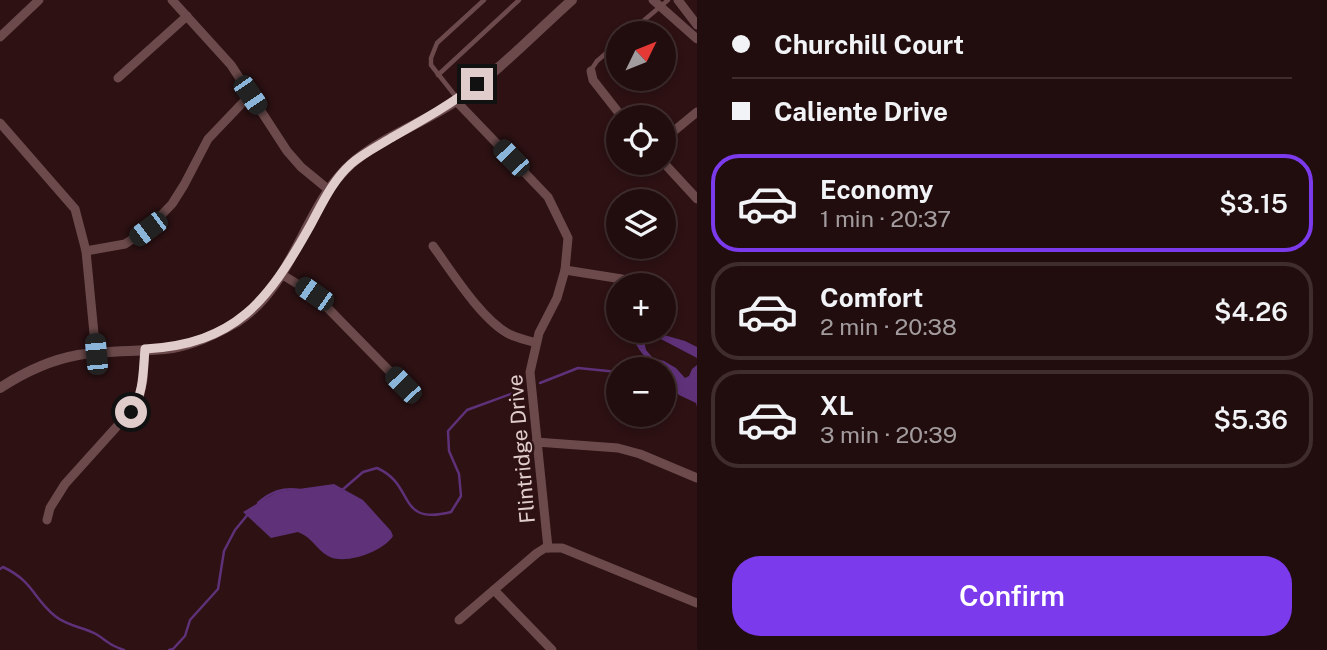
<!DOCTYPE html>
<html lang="en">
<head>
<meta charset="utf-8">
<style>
  body { margin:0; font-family:"Public Sans",sans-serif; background:#2a1617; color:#f1f3f6; height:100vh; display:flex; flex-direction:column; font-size:26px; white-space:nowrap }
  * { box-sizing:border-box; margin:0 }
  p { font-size:23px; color:#a29c9e }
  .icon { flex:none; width:38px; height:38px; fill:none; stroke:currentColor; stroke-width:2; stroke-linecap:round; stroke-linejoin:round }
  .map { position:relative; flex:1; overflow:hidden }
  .side { display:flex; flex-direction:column; background:#220d0e; width:630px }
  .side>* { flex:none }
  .top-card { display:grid; align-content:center; height:154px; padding:0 35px; background:#220d0e }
  .needle { width:46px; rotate:47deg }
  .fabs { position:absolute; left:606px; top:21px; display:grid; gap:14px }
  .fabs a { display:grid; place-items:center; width:70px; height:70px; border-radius:50%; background:#220d0e; box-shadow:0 4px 10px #0003,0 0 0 2px #3f2d2e; font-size:35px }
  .end { position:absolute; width:32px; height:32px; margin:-16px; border:9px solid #e1cccc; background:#111; box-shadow:0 0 0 4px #111 }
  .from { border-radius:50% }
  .car { position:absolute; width:21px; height:42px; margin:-21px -10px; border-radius:9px; box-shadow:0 0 5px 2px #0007; background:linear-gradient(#222 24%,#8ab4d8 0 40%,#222 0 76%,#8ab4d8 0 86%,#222 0) }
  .top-card b { display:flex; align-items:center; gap:24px; height:66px; font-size:26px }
  .top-card b+b { border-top:2px solid #3f2d2e }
  .top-card i { width:18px; height:18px; background:#f1f3f6 }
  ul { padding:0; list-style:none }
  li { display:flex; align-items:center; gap:21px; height:98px; margin:0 14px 10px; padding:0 21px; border:4px solid #3f2d2e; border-radius:28px }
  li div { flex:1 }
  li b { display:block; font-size:26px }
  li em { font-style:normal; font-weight:600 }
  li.selected { border-color:#7c3aed }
  li>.icon { width:63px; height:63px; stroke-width:1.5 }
  .button { display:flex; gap:14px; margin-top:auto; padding:14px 35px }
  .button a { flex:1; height:80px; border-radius:28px; background:#7c3aed; color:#fff; font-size:28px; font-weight:600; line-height:80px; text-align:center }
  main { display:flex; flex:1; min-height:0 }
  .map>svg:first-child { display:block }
  .water { fill:#5f3179 }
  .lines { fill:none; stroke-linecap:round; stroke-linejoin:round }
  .stream { stroke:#5f3179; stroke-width:2.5 }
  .service { stroke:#6c4a4b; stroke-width:4.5 }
  .minor { stroke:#6c4a4b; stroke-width:9 }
  .tertiary { stroke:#6c4a4b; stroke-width:10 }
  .route { stroke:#e1cccc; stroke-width:9 }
  .labels { text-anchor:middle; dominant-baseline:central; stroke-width:5; stroke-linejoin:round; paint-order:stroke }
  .street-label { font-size:21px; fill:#e1cccc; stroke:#2d1113 }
</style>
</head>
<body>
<main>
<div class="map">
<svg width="697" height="650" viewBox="0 0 697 650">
  <rect width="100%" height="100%" fill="#2d1113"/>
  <g class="water">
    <path d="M650,331L685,341L697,347V358L655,336L644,340L646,350L653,358L664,361L676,368L685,378L689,376L692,369L697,365V407L696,403L679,395L671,386V374C658,367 643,359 636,344L641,333Z"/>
    <path d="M334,484L363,500L391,531L393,536C384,551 345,566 328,556C316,549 313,538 298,532L271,538L243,512L277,492Z"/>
  </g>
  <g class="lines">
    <g class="stream">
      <path d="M639,369L651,362"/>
      <path d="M540,383L578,368L618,372"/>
      <path d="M341,491L363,472L377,468C416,485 396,526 451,512L461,496L459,474L449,451L448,431L467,410L519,391"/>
      <path d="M258,503C271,492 283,487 300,490"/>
      <path d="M0,569L3,567C33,581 33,598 55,616C67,626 83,627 96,634C109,642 108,645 124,650"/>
      <path d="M169,650L173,649L185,636L190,620L218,589L224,551L235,530L249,513"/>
    </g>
    <g class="service">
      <path d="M629,33L668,0"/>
      <path d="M591,70L597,61L618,43"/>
      <path d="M438,75L519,0"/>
      <path d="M457,98L431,65V58L437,43L484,0"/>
    </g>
    <g class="minor">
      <path d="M172,0L231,65L287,151L301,167L329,190"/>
      <path d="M653,0L697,39"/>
      <path d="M678,0L697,25"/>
      <path d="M0,37L39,0"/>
      <path d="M591,71L593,80L622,117"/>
      <path d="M118,78L187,16"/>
      <path d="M456,101L548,197L568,238L565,270L557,298L539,333L530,372L548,548"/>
      <path d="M0,123L75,209L86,251L96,354"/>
      <path d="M663,140L697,112"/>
      <path d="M663,162L697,199"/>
      <path d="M433,246C452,272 481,319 509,334C517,338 527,340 536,343"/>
      <path d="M86,251L125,244L148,229L172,204L184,185L208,139L250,95"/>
      <path d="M565,270L622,279"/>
      <path d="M281,274L314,294L403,385"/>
      <path d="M536,442L618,448L640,454L697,478"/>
      <path d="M47,520L50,508L65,484L138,403L143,380L145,349"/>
      <path d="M494,590L552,650"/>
      <path d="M459,620L537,553L545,548H562L697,603"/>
    </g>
    <path class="tertiary" d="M0,388C23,373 50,360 78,355C109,350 142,352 173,348C196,344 218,333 237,322C294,286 304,206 351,164C380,138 423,123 456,101C498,72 534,34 572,0"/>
  </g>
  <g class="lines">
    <path class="route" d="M131,412C144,394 143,371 145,349C236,344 268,301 310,226C322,204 332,181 351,164C362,154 378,146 391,138C421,121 450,105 477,84"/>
  </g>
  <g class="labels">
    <g class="street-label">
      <text transform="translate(521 449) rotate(-95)">Flintridge Drive</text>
    </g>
  </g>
</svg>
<div class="fabs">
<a><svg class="needle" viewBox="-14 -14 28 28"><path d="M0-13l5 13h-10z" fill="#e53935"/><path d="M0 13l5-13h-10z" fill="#a29c9e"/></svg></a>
<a><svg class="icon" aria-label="locate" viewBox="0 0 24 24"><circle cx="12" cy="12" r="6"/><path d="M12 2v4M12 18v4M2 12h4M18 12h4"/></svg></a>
<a><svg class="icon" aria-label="layers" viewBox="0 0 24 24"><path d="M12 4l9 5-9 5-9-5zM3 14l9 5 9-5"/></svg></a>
<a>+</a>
<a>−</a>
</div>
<i class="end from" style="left:131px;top:412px"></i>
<i class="end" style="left:477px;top:84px"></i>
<i class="car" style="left:250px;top:95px;rotate:146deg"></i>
<i class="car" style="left:511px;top:158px;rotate:316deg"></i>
<i class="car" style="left:148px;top:229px;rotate:233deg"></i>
<i class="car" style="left:314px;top:294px;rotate:305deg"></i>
<i class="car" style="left:96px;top:354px;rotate:355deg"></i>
<i class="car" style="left:403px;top:385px;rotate:316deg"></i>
</div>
<section class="side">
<div class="top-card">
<b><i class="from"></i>Churchill Court</b>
<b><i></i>Caliente Drive</b>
</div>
<ul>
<li class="selected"><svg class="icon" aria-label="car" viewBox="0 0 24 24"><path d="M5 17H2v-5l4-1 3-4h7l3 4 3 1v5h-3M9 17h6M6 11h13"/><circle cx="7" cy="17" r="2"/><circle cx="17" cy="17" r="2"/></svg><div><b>Economy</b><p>1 min · 20:37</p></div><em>$3.15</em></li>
<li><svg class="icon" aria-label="car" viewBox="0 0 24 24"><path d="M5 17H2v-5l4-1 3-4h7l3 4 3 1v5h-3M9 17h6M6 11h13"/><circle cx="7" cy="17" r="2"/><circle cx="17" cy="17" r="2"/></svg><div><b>Comfort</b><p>2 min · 20:38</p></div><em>$4.26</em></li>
<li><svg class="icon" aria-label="car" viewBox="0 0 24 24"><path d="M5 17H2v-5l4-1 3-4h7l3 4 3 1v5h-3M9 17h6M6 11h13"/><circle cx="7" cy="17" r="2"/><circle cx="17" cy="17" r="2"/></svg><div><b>XL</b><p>3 min · 20:39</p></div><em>$5.36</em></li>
</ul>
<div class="button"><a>Confirm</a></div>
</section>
</main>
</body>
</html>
